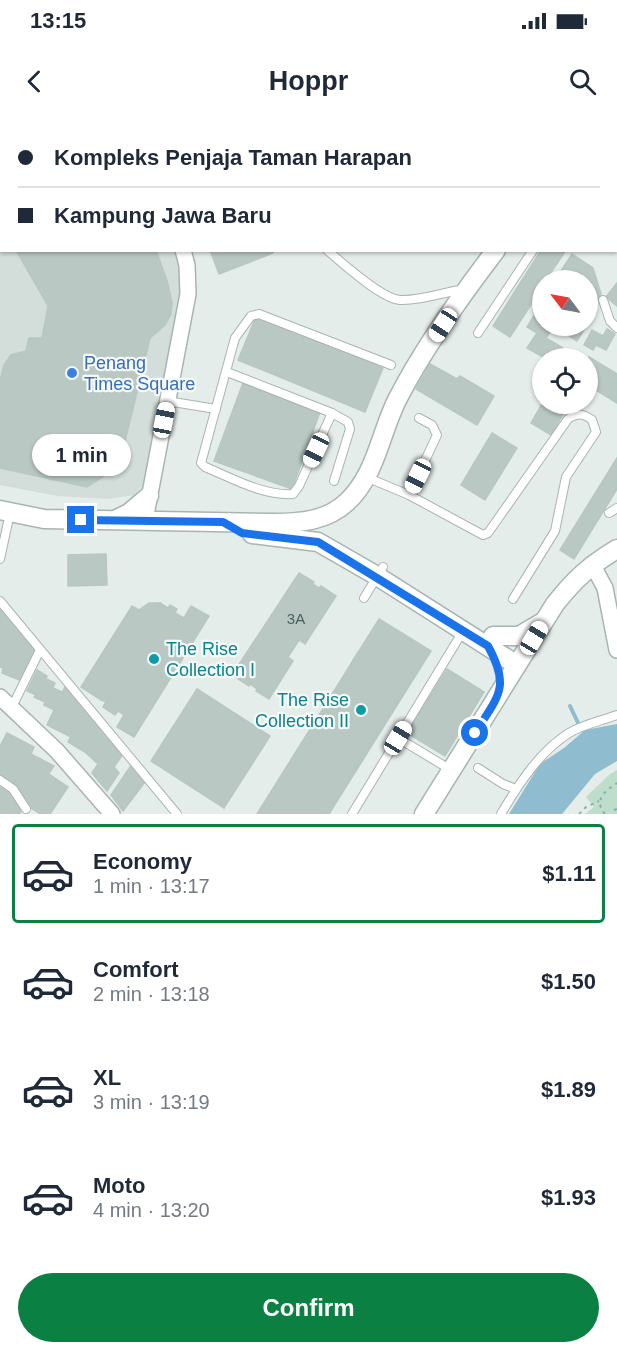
<!DOCTYPE html>
<html lang="en">
<head>
<meta charset="utf-8">
<style>
  body { margin:0; font-family:Arial,sans-serif; background:#f2f2f3; color:#1f2937; height:100vh; display:flex; flex-direction:column; font-size:22px; white-space:nowrap }
  * { box-sizing:border-box; margin:0 }
  p { font-size:20px; color:#747a83 }
  .icon { flex:none; width:33px; height:33px; fill:none; stroke:currentColor; stroke-width:2; stroke-linecap:round; stroke-linejoin:round }
  .map { position:relative; height:694px; overflow:hidden }
  .panel { display:flex; flex-direction:column; background:#fff; flex:1 }
  .panel>* { flex:none }
  .top-card { position:absolute; left:0px; top:0px; width:618px; height:132px; box-shadow:0 2px 4px #0004; display:grid; align-content:center; height:132px; padding:0 18px; background:#fff }
  .needle { width:39px; rotate:302deg }
  .tools { position:absolute; left:532px; top:150px; display:grid; gap:12px }
  .tools a { display:grid; place-items:center; width:66px; height:66px; border-radius:50%; background:#fff; box-shadow:0 2px 4px #0004; font-size:30px }
  .end { position:absolute; width:27px; height:27px; margin:-14px; border:8px solid #1a73e8; background:#fff; box-shadow:0 0 0 3px #fff }
  .from { border-radius:50% }
  .bubble { position:absolute; height:42px; border-radius:21px; background:#fff; box-shadow:0 2px 4px #0004; font-size:20px; font-weight:800; line-height:42px; text-align:center }
  .car { position:absolute; width:18px; height:36px; margin:-18px -9px; border-radius:8px; box-shadow:0 0 4px 2px #0007; background:linear-gradient(#fff 24%,#345 0 40%,#fff 0 76%,#345 0 86%,#fff 0) }
  .top-card b { display:flex; align-items:center; gap:21px; height:57px; font-size:22px }
  .top-card b+b { border-top:2px solid #e0e1e3 }
  .top-card i { width:15px; height:15px; background:#1f2937 }
  ul { padding:10px 0 0; list-style:none }
  li { display:flex; align-items:center; gap:18px; height:99px; margin:0 12px 9px; padding:0 6px; border:3px solid transparent; border-radius:6px }
  li div { flex:1 }
  li b { display:block; font-size:22px }
  li em { font-style:normal; font-weight:800 }
  li.current { border-color:#0b8043 }
  li>.icon { width:54px; height:54px; stroke-width:1.5 }
  .button { display:flex; gap:12px; margin-top:auto; padding:12px 18px }
  .button a { flex:1; height:69px; border-radius:36px; background:#0b8043; color:#fff; font-size:24px; font-weight:800; line-height:69px; text-align:center }
  .status { display:flex; justify-content:space-between; align-items:center; height:42px; padding:0 30px; background:#fff; direction:ltr }
  .status svg { height:16px; fill:currentColor }
  header { display:flex; justify-content:space-between; align-items:center; height:78px; padding:0 18px; background:#fff; font-size:27px; font-weight:800 }
  .map>svg:first-child { display:block }
  .built { fill:#d3ddda }
  .green { fill:#bfddcb }
  .water { fill:#90bccf }
  .lines { fill:none; stroke-linecap:round; stroke-linejoin:round }
  .stream { stroke:#90bccf; stroke-width:4 }
  .building { fill:#bac8c4; stroke:#b7c7c2; stroke-width:1.5 }
  .service-casing { stroke:#a7b5b2; stroke-width:10 }
  .minor-casing { stroke:#a7b5b2; stroke-width:18 }
  .tertiary-casing { stroke:#a7b5b2; stroke-width:21 }
  .primary-casing { stroke:#c2c9c8; stroke-width:21 }
  .path { stroke:#87afa8; stroke-width:2; stroke-dasharray:3 4.5; stroke-linecap:butt }
  .service { stroke:#fff; stroke-width:8 }
  .minor { stroke:#fff; stroke-width:15 }
  .tertiary { stroke:#fff; stroke-width:18 }
  .primary { stroke:#6ba09a; stroke-width:18 }
  .route { stroke:#1a73e8; stroke-width:8 }
  .shop-dot { fill:#3f7fe0; stroke:#f5faf8; stroke-width:2 }
  .culture-dot { fill:#0f9aa8; stroke:#f5faf8; stroke-width:2 }
  .labels { text-anchor:middle; dominant-baseline:central; stroke-width:4.5; stroke-linejoin:round; paint-order:stroke }
  .number-label { font-size:15px; fill:#4a605d }
  .shop-label { font-size:18px; fill:#366cbe; stroke:#f5faf8; text-anchor:start }
  .culture-label { font-size:18px; fill:#0d838f; stroke:#f5faf8; text-anchor:start }
</style>
</head>
<body>
<div class="status"><b>13:15</b><svg viewBox="0 0 49 12"><path d="M0 12V9h3v3zM5 12V6h3v6zM10 12V3h3v9zM15 12V0h3v12zM26 1h20v11H26zM47 4h2v5h-2z"/></svg></div>
<header><svg class="icon" aria-label="back" viewBox="0 0 24 24"><path d="M15 5l-7 7 7 7"/></svg>Hoppr<svg class="icon" aria-label="search" viewBox="0 0 24 24"><circle cx="10" cy="10" r="6"/><path d="M15 15l6 6"/></svg></header>
<div class="map">
<svg width="617" height="694" viewBox="0 0 617 694">
  <rect width="100%" height="100%" fill="#e5edea"/>
  <path class="built" d="M0,0H159L2,2V130L179,131L182,185L146,362L134,375L108,379L57,376L0,365Z"/>
  <path class="green" d="M617,650V694H585L594,687L586,677L610,654Z"/>
  <path class="water" d="M617,604V641L595,654L562,694H509L540,644L564,628L585,610Z"/>
  <g class="lines">
    <path class="stream" d="M570,586L580,607"/>
  </g>
  <g class="building">
    <path d="M0,0L111,2H2V127Z"/>
    <path d="M16,130H156L167,161L172,182L171,194L165,205L150,218L119,346L87,367L0,348V261L4,245L11,235L26,231L29,218H42L48,186Z"/>
    <path d="M210,130H272L273,133L219,154Z"/>
    <path d="M541,130H566L546,160H543V166L510,217L493,206Z"/>
    <path d="M572,134L593,148L601,174L588,195V160H555Z"/>
    <path d="M617,163V186L606,177Z"/>
    <path d="M543,181V206H554L546,218L580,238H545L527,228L537,213L527,207Z"/>
    <path d="M256,197L383,248L365,292L238,240Z"/>
    <path d="M558,206H581L585,208L577,221L557,208Z"/>
    <path d="M607,209L615,214L606,230L596,225L593,230L584,225L592,210L603,216Z"/>
    <path d="M589,237L617,254V283L588,265Z"/>
    <path d="M430,244L457,259L460,256L494,276L477,305L416,269Z"/>
    <path d="M243,263L320,292L292,369L214,341Z"/>
    <path d="M543,282V284H555L566,289L551,315L531,303Z"/>
    <path d="M492,313L517,328L485,380L461,365Z"/>
    <path d="M617,338V369L574,439L560,430Z"/>
    <path d="M106,434L107,465L68,466V435Z"/>
    <path d="M299,453L314,462L313,464L319,468L321,466L336,476L305,524L299,520L288,537L293,541L269,579L256,571L257,569L250,564L249,566L232,555Z"/>
    <path d="M149,483H160L101,580L81,567L132,486L139,490Z"/>
    <path d="M160,483L168,488L170,485L177,489L175,493L184,498L191,486L209,496L134,617L117,607L124,595L118,591L115,595L103,587L106,582L101,580Z"/>
    <path d="M0,486L36,530L22,561L2,553L3,548L0,547Z"/>
    <path d="M379,499L431,531L329,694H257Z"/>
    <path d="M373,527L387,536L381,546L395,555L401,545L414,554L348,658L341,654L332,667L341,672L327,694H265L297,644L291,640L300,626L307,630L355,553L348,549L358,532L366,538Z"/>
    <path d="M447,549L484,572L445,636L407,613Z"/>
    <path d="M37,550L47,556L46,559L55,563L53,568L62,572L54,590L44,585L45,582L34,577L36,575L27,571Z"/>
    <path d="M66,565L123,634L114,647L119,653L107,671L92,653L98,644L85,632L68,622L71,617L47,605Z"/>
    <path d="M197,569L270,616L224,688L151,641Z"/>
    <path d="M7,613L34,627L31,634L54,646L27,685L14,664L0,655V626Z"/>
    <path d="M132,644L145,662L123,691L111,675Z"/>
    <path d="M49,654L68,667L50,694H40L27,685Z"/>
    <path d="M0,665L9,670L21,690L20,694H0Z"/>
  </g>
  <g class="lines">
    <g class="service-casing">
      <g id="service">
        <path d="M402,2L404,0"/>
        <path d="M616,20H617"/>
        <path d="M327,130C342,143 382,179 400,180C421,181 444,172 465,169"/>
        <path d="M603,180L610,201L617,208"/>
        <path d="M478,213L533,130"/>
        <path d="M227,252L332,293L348,302L350,309L334,361"/>
        <path d="M167,281L216,289"/>
        <path d="M332,293L299,366L293,374C263,376 232,358 205,347L201,343L235,218L251,196L259,194L391,245"/>
        <path d="M366,357L409,375L483,415L488,413L568,299C577,293 583,293 592,300L596,312L566,357L555,411L513,479"/>
        <path d="M409,375L437,315L432,305L419,298"/>
        <path d="M609,393L617,388"/>
        <path d="M0,439L10,393"/>
        <path d="M364,478L383,447"/>
        <path d="M0,481L177,694"/>
        <path d="M12,587L40,530"/>
        <path d="M398,618L451,650"/>
        <path d="M478,648L503,664L516,669"/>
        <path d="M0,660L13,669L26,689"/>
        <path d="M352,694L463,511"/>
        <path d="M501,694C518,665 540,631 569,613C584,604 601,601 617,595"/>
      </g>
    </g>
    <g class="minor-casing">
      <g id="minor">
        <path d="M161,2V0"/>
        <path d="M145,400L188,174L187,145L183,130"/>
        <path d="M592,444L605,468L617,530"/>
        <path d="M0,577L57,631L112,694"/>
      </g>
    </g>
    <g class="tertiary-casing">
      <g id="tertiary">
        <path d="M0,390L44,399L274,403C300,403 327,401 347,382C376,355 380,314 397,280C424,227 460,177 496,130"/>
        <path d="M117,399L129,393L149,376"/>
        <path d="M252,414L318,422L377,456L517,545"/>
        <path d="M493,516H519L541,503"/>
        <path d="M424,694L555,484C575,459 589,446 617,429"/>
      </g>
    </g>
    <g class="primary-casing">
      <g id="primary">
        <path d="M534,0L536,2"/>
        <path d="M616,66H617"/>
      </g>
    </g>
    <g class="path">
      <path d="M501,0L502,2"/>
      <path d="M505,0L506,2"/>
      <path d="M616,83L617,84"/>
      <path d="M616,89L617,90"/>
      <path d="M614,690L617,689"/>
      <path d="M579,694L586,687L599,681"/>
      <path d="M605,694C593,680 605,671 617,663"/>
    </g>
    <use href="#service" class="service"/>
    <use href="#minor" class="minor"/>
    <use href="#tertiary" class="tertiary"/>
    <use href="#primary" class="primary"/>
  </g>
  <g class="lines">
    <path class="route" d="M81,400L223,402L242,413L318,422L488,526C511,568 498,576 475,613"/>
  </g>
  <circle class="shop-dot" cx="72" cy="253" r="6"/>
  <g class="culture-dot">
    <circle cx="154" cy="539" r="6"/>
    <circle cx="361" cy="590" r="6"/>
  </g>
  <g class="labels">
    <g class="number-label">
      <text x="296" y="498">3A</text>
    </g>
    <g class="shop-label">
      <text x="84" y="243">Penang<tspan x="84" dy="21">Times Square</tspan></text>
    </g>
    <g class="culture-label">
      <text x="166" y="529">The Rise<tspan x="166" dy="21">Collection I</tspan></text>
      <text x="349" y="580" text-anchor="end">The Rise<tspan x="349" dy="21">Collection II</tspan></text>
    </g>
  </g>
</svg>
<div class="tools">
<a><svg class="needle" viewBox="-14 -14 28 28"><path d="M0-13l5 13h-10z" fill="#e53935"/><path d="M0 13l5-13h-10z" fill="#747a83"/></svg></a>
<a><svg class="icon" aria-label="locate" viewBox="0 0 24 24"><circle cx="12" cy="12" r="6"/><path d="M12 2v4M12 18v4M2 12h4M18 12h4"/></svg></a>
</div>
<i class="end from" style="left:475px;top:613px"></i>
<i class="end" style="left:81px;top:400px"></i>
<div class="bubble" style="left:32px;top:314px;width:99px">1 min</div>
<i class="car" style="left:443px;top:205px;rotate:213deg"></i>
<i class="car" style="left:164px;top:300px;rotate:11deg"></i>
<i class="car" style="left:316px;top:330px;rotate:205deg"></i>
<i class="car" style="left:418px;top:356px;rotate:206deg"></i>
<i class="car" style="left:534px;top:518px;rotate:31deg"></i>
<i class="car" style="left:398px;top:618px;rotate:31deg"></i>
<div class="top-card">
<b><i class="from"></i>Kompleks Penjaja Taman Harapan</b>
<b><i></i>Kampung Jawa Baru</b>
</div>
</div>
<section class="panel">
<ul>
<li class="current"><svg class="icon" aria-label="car" viewBox="0 0 24 24"><path d="M5 17H2v-5l4-1 3-4h7l3 4 3 1v5h-3M9 17h6M6 11h13"/><circle cx="7" cy="17" r="2"/><circle cx="17" cy="17" r="2"/></svg><div><b>Economy</b><p>1 min · 13:17</p></div><em>$1.11</em></li>
<li><svg class="icon" aria-label="car" viewBox="0 0 24 24"><path d="M5 17H2v-5l4-1 3-4h7l3 4 3 1v5h-3M9 17h6M6 11h13"/><circle cx="7" cy="17" r="2"/><circle cx="17" cy="17" r="2"/></svg><div><b>Comfort</b><p>2 min · 13:18</p></div><em>$1.50</em></li>
<li><svg class="icon" aria-label="car" viewBox="0 0 24 24"><path d="M5 17H2v-5l4-1 3-4h7l3 4 3 1v5h-3M9 17h6M6 11h13"/><circle cx="7" cy="17" r="2"/><circle cx="17" cy="17" r="2"/></svg><div><b>XL</b><p>3 min · 13:19</p></div><em>$1.89</em></li>
<li><svg class="icon" aria-label="car" viewBox="0 0 24 24"><path d="M5 17H2v-5l4-1 3-4h7l3 4 3 1v5h-3M9 17h6M6 11h13"/><circle cx="7" cy="17" r="2"/><circle cx="17" cy="17" r="2"/></svg><div><b>Moto</b><p>4 min · 13:20</p></div><em>$1.93</em></li>
</ul>
<div class="button"><a>Confirm</a></div>
</section>
</body>
</html>
